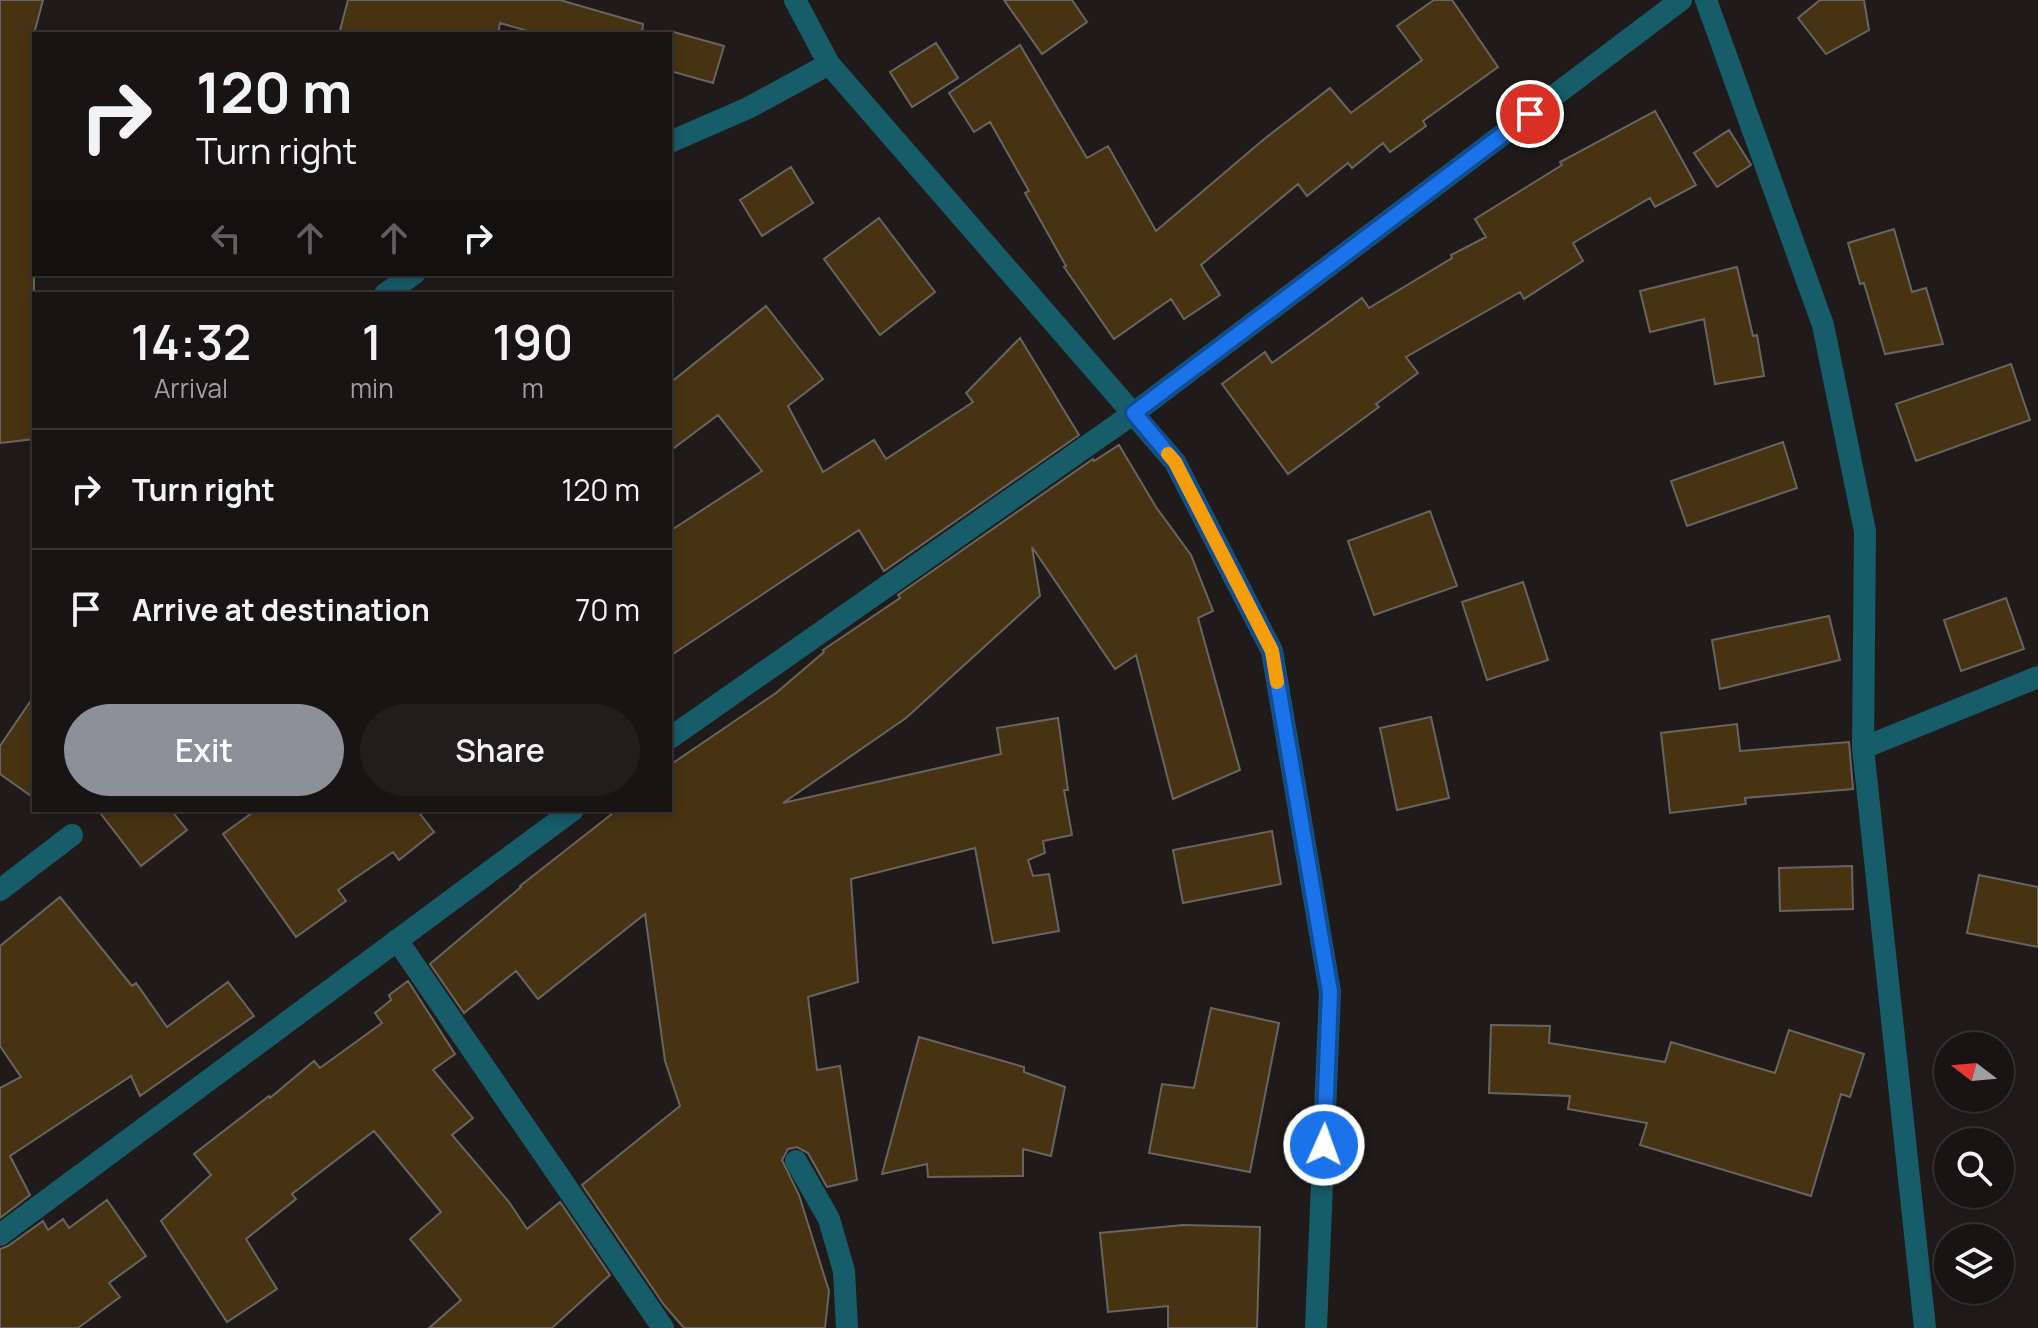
<!DOCTYPE html>
<style>
:root{--surface:#181414;--page:#211d1d;--text:#f1f3f6;--muted:#9f9ea0;--line:#363334;--accent:#8c9099}
body{margin:0;font-family:Manrope,sans-serif;background:var(--page);color:var(--text);height:100vh;display:flex;flex-direction:column;font-size:30px;white-space:nowrap}
*{box-sizing:border-box;margin:0}
p{font-size:26px;color:var(--muted)}
.icon{flex:none;width:44px;height:44px;fill:none;stroke:currentColor;stroke-width:2;stroke-linecap:round;stroke-linejoin:round}
.map{position:relative;flex:1;overflow:hidden}
.side{position:absolute;left:32px;top:292px;width:640px;height:520px;display:flex;flex-direction:column;background:var(--surface);border-radius:0px;box-shadow:0 4px 12px #0003,0 0 0 2px var(--line)}
.side>*{flex:none}
.banner{position:absolute;left:32px;top:32px;width:640px;height:244px;border-radius:0px;box-shadow:0 4px 12px #0003,0 0 0 2px var(--line);background:#181414;color:var(--text);overflow:hidden}
.needle{width:52px;rotate:286deg}
.buttons{position:absolute;left:1934px;top:1032px;display:grid;gap:16px}
.buttons a{display:grid;place-items:center;width:80px;height:80px;border-radius:50%;background:var(--surface);box-shadow:0 4px 12px #0003,0 0 0 2px var(--line);font-size:40px}
.pin{position:absolute;display:grid;place-items:center;width:68px;height:68px;color:#fff;margin:-34px;border:4px solid #fff;border-radius:50%;box-shadow:0 2px 8px #0007}
.me{position:absolute;width:88px;margin:-44px;rotate:2deg;stroke-linejoin:round;filter:drop-shadow(0 0 6px #0008)}
.turn{display:flex;align-items:center;gap:28px;height:168px;padding:0 32px;font-size:36px}
.turn .icon{width:104px;height:104px;stroke-width:2.5}
.turn b{display:block;font-size:56px;line-height:68px}
.lanes{display:flex;align-items:center;height:76px;padding:0 32px;background:#0003;justify-content:center;gap:40px;direction:ltr}
.lanes .off{opacity:.35}
.eta{display:flex;justify-content:space-evenly;align-items:center;height:136px;text-align:center}
.eta b{font-size:48px;font-weight:600;line-height:56px}
.primary-button{display:flex;gap:16px;margin-top:auto;padding:16px 32px}
.primary-button a{flex:1;height:92px;border-radius:48px;background:var(--accent);color:#fff;font-size:32px;font-weight:600;line-height:92px;text-align:center}
.primary-button a+a{background:var(--page);color:var(--text)}
ul{padding:0;list-style:none}
li{display:flex;align-items:center;gap:24px;height:120px;padding:0 32px;border-top:2px solid var(--line)}
li div{flex:1}
li b{display:block;font-size:30px}
li em{font-style:normal}
.map>svg:first-child{display:block}
</style>
<div class="map">
<svg width="2038" height="1328" viewBox="0 0 2038 1328">
<rect width="100%" height="100%" fill="#201b1a"/>
<path fill="#473212" stroke="#686561" stroke-width="2" d="M0,0H43L34,34V439L0,443Z
M348,0H560L643,24L642,34H538L500,23L498,34H339Z
M1004,0H1072L1087,22L1042,54Z
M1434,0H1452L1498,67L1423,121L1426,126L1390,152L1383,143L1352,168L1348,163L1307,196L1298,184L1201,265L1220,295L1184,319L1171,299L1114,339L1064,267L1066,266L1025,193L1029,191L990,122L974,132L949,93L1020,45L1087,158L1108,146L1156,231L1263,140L1330,88L1351,113L1422,60L1397,26Z
M1820,0H1864L1869,30L1826,54L1798,18Z
M670,31L724,46L713,83L670,71Z
M936,43L958,78L912,107L890,72Z
M1655,111L1696,185L1655,207L1650,198L1573,243L1583,261L1524,299L1520,292L1406,357L1418,373L1376,404L1379,407L1288,474L1222,384L1265,352L1272,363L1362,298L1369,308L1452,258L1451,255L1486,237L1475,219L1562,165L1560,162Z
M1729,130L1751,165L1717,187L1694,153Z
M791,167L813,203L762,236L740,200Z
M879,218L935,292L880,335L824,259Z
M1894,229L1912,292L1926,288L1943,344L1885,354L1864,283L1860,284L1848,243Z
M1737,267L1753,336L1757,335L1764,376L1715,384L1704,319L1650,332L1640,291Z
M766,306L823,379L788,406L823,472L874,440L886,459L973,402L966,393L1020,338L1079,435L884,571L859,530L670,656V531L762,471L718,415L670,451V383Z
M2011,364L2030,420L1916,461L1896,404Z
M1783,442L1797,488L1687,526L1671,481Z
M1119,445L1156,507L1191,555L1213,611L1198,618L1240,770L1173,799L1136,655L1115,669L1032,547L1040,596L906,718L783,803L1001,754L997,728L1058,718L1068,790H1064L1072,835L1043,841L1045,853L1028,860L1033,876L1049,874L1059,931L993,943L975,848L851,879L858,982L808,997L817,1070L840,1066L857,1180L827,1187L808,1153L797,1147L788,1149L782,1160L799,1195L829,1291L825,1328H684L664,1305L582,1185L680,1106L665,1061L645,914L538,999L516,971L464,1013L430,964L521,887L520,886L617,810H670V765L776,693L824,652L823,650L900,598L898,595L1093,459L1094,461Z
M1430,511L1457,586L1374,615L1348,541Z
M1523,582L1548,660L1487,680L1462,602Z
M2006,598L2024,649L1961,671L1944,620Z
M1829,616L1840,660L1720,689L1712,640Z
M34,696V798L0,774V746Z
M1431,717L1449,798L1397,810L1380,728Z
M1737,724L1740,751L1849,742L1853,789L1745,798L1746,804L1670,813L1661,733Z
M98,810H171L187,830L141,866Z
M256,810H417L434,832L399,860L393,852L338,890L346,901L296,937L223,834Z
M1272,831L1281,884L1183,903L1173,850Z
M1852,866L1853,909L1780,911L1779,868Z
M1979,875L2038,887V947L1967,933Z
M60,897L132,986L136,983L167,1027L228,982L254,1016L140,1096L131,1076L10,1156L30,1195L0,1218V1088L21,1077L0,1046V946Z
M408,981L455,1054L433,1070L473,1118L452,1135L509,1202L527,1229L560,1202L610,1275L552,1328H429L461,1300L410,1239L441,1212L374,1131L292,1194L296,1199L246,1239L277,1289L227,1322L161,1221L211,1175L194,1154L269,1096L270,1098L314,1061L320,1068L382,1023L375,1013L391,1000L389,995Z
M1211,1008L1279,1023L1250,1172L1149,1153L1162,1084L1194,1088Z
M1491,1025L1550,1026L1549,1043L1665,1062L1671,1042L1775,1073L1789,1030L1864,1054L1850,1097L1841,1094L1811,1196L1640,1145L1647,1123L1568,1109L1570,1096L1489,1093Z
M919,1037L1024,1067V1072L1065,1087L1051,1156L1023,1149V1176L928,1177L927,1164L882,1174Z
M107,1200L146,1256L109,1283L120,1297L78,1328H0V1249L8,1246L43,1221L48,1230L63,1219L69,1228Z
M1183,1225L1260,1227L1257,1328H1168V1306L1108,1312L1100,1233Z"/>
<g fill="none" stroke-linecap="round" stroke-linejoin="round">
<path stroke="#175c69" stroke-width="22" d="M670,142L748,108L829,64
M385,294L414,274
M0,890L72,835"/>
<path stroke="#175c69" stroke-width="22" d="M795,0L829,64L1175,462L1272,651L1330,992L1316,1328
M1706,0L1823,325L1865,531L1863,748L1925,1328
M1863,748L2038,677
M397,940L663,1328
M796,1161L829,1219L844,1271L847,1328"/>
<path stroke="#175c69" stroke-width="22" d="M670,738L1134,413L1681,0
M0,1235L573,810"/>
</g>
<g fill="none" stroke-linecap="round" stroke-linejoin="round">
<g stroke="#114b97" stroke-width="20">
<path id="route" d="M1324,1145L1330,992L1272,651L1175,462L1134,413L1530,114"/>
</g>
<use href="#route" stroke="#1a73e8" stroke-width="14"/>
<path stroke="#f59e0b" stroke-width="14" d="M1168,454L1175,462L1272,651L1277,682"/>
</g>
</svg>
<div class="buttons">
<a><svg class="needle" viewBox="-14 -14 28 28"><path d="M0-13l5 13h-10z" fill="#e53935"/><path d="M0 13l5-13h-10z" fill="#9f9ea0"/></svg></a>
<a><svg class="icon" aria-label="search" viewBox="0 0 24 24"><circle cx="10" cy="10" r="6"/><path d="M15 15l6 6"/></svg></a>
<a><svg class="icon" aria-label="layers" viewBox="0 0 24 24"><path d="M12 4l9 5-9 5-9-5zM3 14l9 5 9-5"/></svg></a>
</div>
<div class="pin" style="left:1530px;top:114px;background:#d93025"><svg class="icon" aria-label="arrive" viewBox="0 0 24 24"><path d="M6 21V4h12l-3 4 3 4H6"/></svg></div>
<svg class="me" style="left:1324px;top:1145px" viewBox="-20 -20 40 40"><circle r="17" fill="#1a73e8" stroke="#fff" stroke-width="3"/><path d="M0-11L8 9 0 5-8 9z" fill="#fff"/></svg>
<div class="banner">
<div class="turn"><svg class="icon" aria-label="right" viewBox="0 0 24 24"><path d="M7 20v-9h11M14 6l5 5-5 5"/></svg><div><b>120 m</b>Turn right</div></div>
<div class="lanes"><svg class="icon off" aria-label="left" viewBox="0 0 24 24"><path d="M17 20v-9H6M10 6l-5 5 5 5"/></svg><svg class="icon off" aria-label="ahead" viewBox="0 0 24 24"><path d="M12 20V5M6 11l6-6 6 6"/></svg><svg class="icon off" aria-label="ahead" viewBox="0 0 24 24"><path d="M12 20V5M6 11l6-6 6 6"/></svg><svg class="icon" aria-label="right" viewBox="0 0 24 24"><path d="M7 20v-9h11M14 6l5 5-5 5"/></svg></div>
</div>
<section class="side">
<div class="eta">
<div><b>14:32</b><p>Arrival</p></div>
<div><b>1</b><p>min</p></div>
<div><b>190</b><p>m</p></div>
</div>
<ul>
<li><svg class="icon" aria-label="right" viewBox="0 0 24 24"><path d="M7 20v-9h11M14 6l5 5-5 5"/></svg><div><b>Turn right</b></div><em>120 m</em></li>
<li><svg class="icon" aria-label="arrive" viewBox="0 0 24 24"><path d="M6 21V4h12l-3 4 3 4H6"/></svg><div><b>Arrive at destination</b></div><em>70 m</em></li>
</ul>
<div class="primary-button"><a>Exit</a><a>Share</a></div>
</section>
</div>
